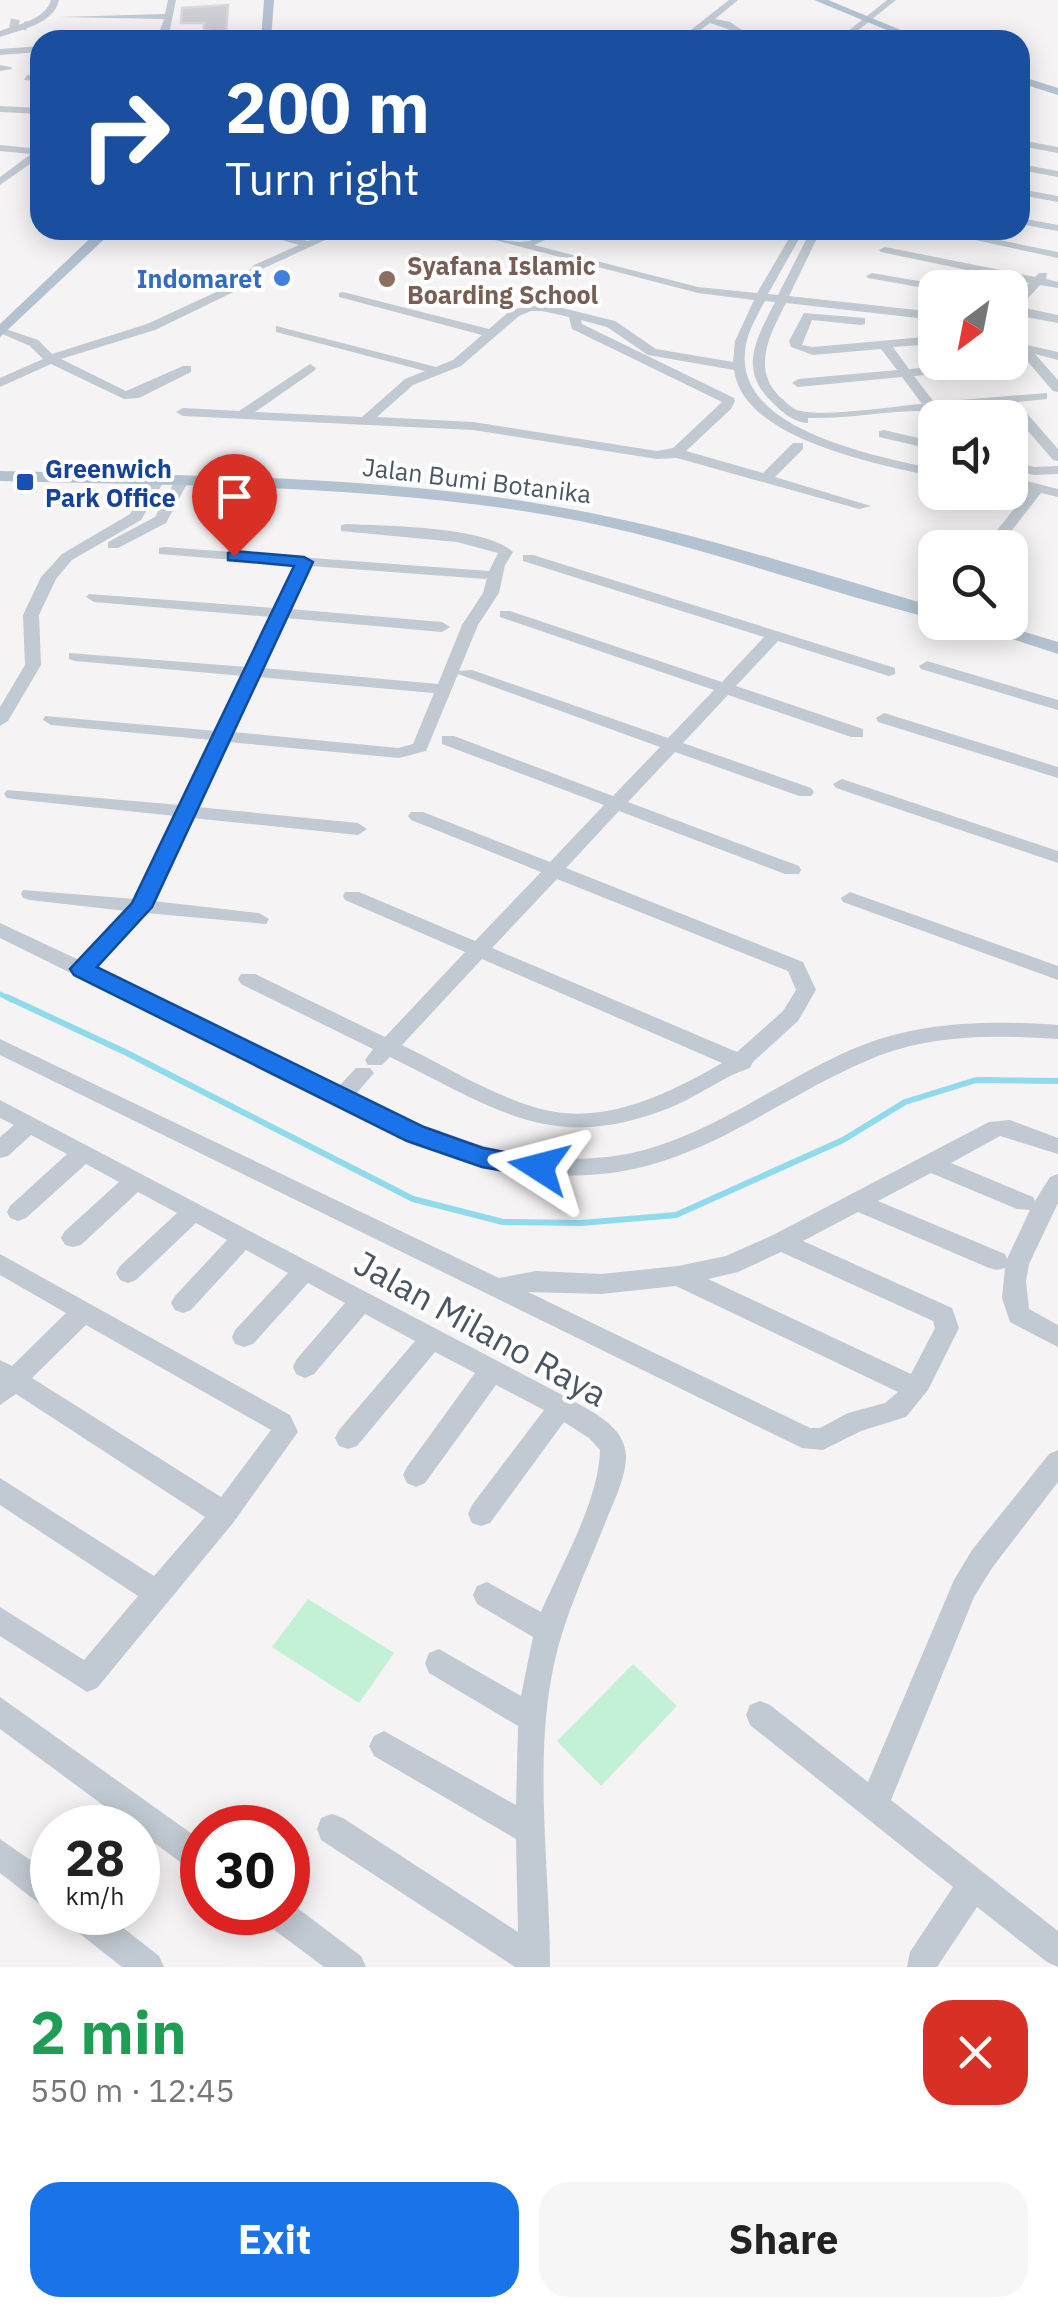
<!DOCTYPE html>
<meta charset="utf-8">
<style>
:root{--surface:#fff;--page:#f6f6f6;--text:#222;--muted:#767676;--accent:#1a73e8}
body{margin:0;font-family:"IBM Plex Sans",sans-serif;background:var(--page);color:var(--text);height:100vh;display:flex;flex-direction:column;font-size:38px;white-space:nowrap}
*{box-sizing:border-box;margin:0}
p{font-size:32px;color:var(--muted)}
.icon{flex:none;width:55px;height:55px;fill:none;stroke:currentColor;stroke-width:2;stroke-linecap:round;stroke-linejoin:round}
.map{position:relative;height:1967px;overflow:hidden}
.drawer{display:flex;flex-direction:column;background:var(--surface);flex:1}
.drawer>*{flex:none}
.top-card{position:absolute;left:30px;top:30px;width:1000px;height:210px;border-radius:30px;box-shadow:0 5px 25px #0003;background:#1a4fa0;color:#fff;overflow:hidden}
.needle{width:65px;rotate:212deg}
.controls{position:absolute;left:918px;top:270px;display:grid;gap:20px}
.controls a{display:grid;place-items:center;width:110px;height:110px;border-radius:20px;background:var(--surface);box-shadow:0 5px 25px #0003;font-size:50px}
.speed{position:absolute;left:30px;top:1805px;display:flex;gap:20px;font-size:50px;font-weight:700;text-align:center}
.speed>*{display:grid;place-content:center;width:130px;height:130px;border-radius:50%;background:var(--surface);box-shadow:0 5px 25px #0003;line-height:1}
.speed small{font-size:25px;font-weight:400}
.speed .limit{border:15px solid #d22;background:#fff;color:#111}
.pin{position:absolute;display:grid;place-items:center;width:85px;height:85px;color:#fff;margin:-102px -42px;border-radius:50% 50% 50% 0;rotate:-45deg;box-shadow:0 0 10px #0007}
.pin .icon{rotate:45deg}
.me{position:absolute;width:110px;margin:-55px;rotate:279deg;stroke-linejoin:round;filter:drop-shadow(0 0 8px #0008)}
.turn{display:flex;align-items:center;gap:35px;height:210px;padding:0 30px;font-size:45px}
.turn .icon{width:130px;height:130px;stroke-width:2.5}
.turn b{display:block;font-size:70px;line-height:85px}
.round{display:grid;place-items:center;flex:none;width:105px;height:105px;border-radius:30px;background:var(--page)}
.head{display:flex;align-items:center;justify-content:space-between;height:170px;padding:0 30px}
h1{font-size:60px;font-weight:700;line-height:75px;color:#1e9e55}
.button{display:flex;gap:20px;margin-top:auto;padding:20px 30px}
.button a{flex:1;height:115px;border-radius:30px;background:var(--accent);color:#fff;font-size:40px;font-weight:700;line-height:115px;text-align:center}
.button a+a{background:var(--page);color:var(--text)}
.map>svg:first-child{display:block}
</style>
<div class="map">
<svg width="1058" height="1967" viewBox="0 0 1058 1967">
<rect width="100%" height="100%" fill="#f5f3f3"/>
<path fill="#c3f1d5" d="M308,1599L394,1653L359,1703L272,1647Z
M633,1664L677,1706L601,1786L557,1741Z"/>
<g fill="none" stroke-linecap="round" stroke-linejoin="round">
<path stroke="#90daee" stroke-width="5" d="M0,994L12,1000"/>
<path stroke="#90daee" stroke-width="6" d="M7,997L125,1052L413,1199L503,1222L581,1223L676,1215L843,1140L905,1102L976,1080L1058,1081"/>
</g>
<path fill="#cdcfd5" stroke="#d7d9de" stroke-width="2.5" d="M228,5L226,36L204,29V23H181L182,8Z"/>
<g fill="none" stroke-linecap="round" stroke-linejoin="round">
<path stroke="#caccce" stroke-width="9" stroke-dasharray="9 5" stroke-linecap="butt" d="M10,23L27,26"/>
<path fill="#c1cad2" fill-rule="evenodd" d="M51,0H59C54,24 20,30 0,37V31C18,24 45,20 51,0Z
M168,0H176L169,34L160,39L69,38L159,33L164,19L60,17L165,14Z
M729,0H738L715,19L730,22L742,30V34L710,23L687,40H678Z
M887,0H896L846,40H837Z
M40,46V52L0,55V49Z
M0,65L11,67L12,69L0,71Z
M27,75H40V81L24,80Z
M0,106L40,108V114L0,112Z
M1020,140L1058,147V153L1020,146Z
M0,145L40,149V157L0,185V177L31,154L0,151Z
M1020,164L1058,171V177L1020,170Z
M1020,189L1058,196V202L1020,195Z
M1020,218L1058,225V231L1020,224Z
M264,230L308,241L333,230H347L262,269L246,286L155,330L61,359L126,391L183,366H191V372L139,398L124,399L51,364L0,387V378L43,359L30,346L0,333V327L38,340L52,354L147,324L238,282L254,265L299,245L269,236L255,240L250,237Z
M456,230C478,230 499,242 520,242C536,242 550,230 567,230L534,245L698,287L757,293L794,230H804L768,294L778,295L811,230H821L789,296L935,312V320L786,303C771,332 751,368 779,396C784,400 791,408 797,410C820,418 895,406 922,404L902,377L798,387L792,383L798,379L897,370L881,349L813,355L791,347L789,341L804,313L865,318V324L861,325L812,320L802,345L813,347L935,336V344L893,347L909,369L1025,360L1027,363L1021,367L914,376L934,402L1047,393V399L1017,402L1058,449V461L1053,460L1004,403L954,408L984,418C964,418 947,411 929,411C889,410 849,419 808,418V423C795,423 783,413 774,404C737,370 756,340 775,302L765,301C757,316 746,334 745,352C737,431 878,456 935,469V477C879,464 743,440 734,370L648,355L607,327L581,320L582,324L734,398L735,401L731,409L686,451L763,473L793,443H803V449L775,477L871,506L859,509L677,458L657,459L473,430L183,416L176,412L183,408L239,411L310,364L316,368L314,371L255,412L362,417L405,379L425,371L276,332V326L436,367L453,360L482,335L339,297V293L343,292L489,329L511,310L542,303L615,321L656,349L733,362L735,341L754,300L698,293ZM531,311H542L569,317L572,329L722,402L673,448L657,451L473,422L377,417L413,385L461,366L519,316Z
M929,230H950L1058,252V258Z
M885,247L1035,277L1039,273H1047L1046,279L1058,282V288L1040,285L1020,307L1058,315V323L1010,314V303L1029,283L881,252L879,250Z
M872,273L942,285L947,288H935V290L868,278L866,276Z
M1010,329L1027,345L1058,352V360L1035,354L1058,380V392L1053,391L1010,341Z
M884,430L935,442V450L879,437V431Z
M1010,461L1034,467L1058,466V474L1034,475L1010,469Z
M1010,477L1058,489V497L1041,493L998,548H983L1029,490L1010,485Z
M152,478L164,481L141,520L72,560L56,579L39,615L41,665L8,721L0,726V707L25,665L23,615L41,577L62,554L130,514Z
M176,479L188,482L166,523L118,548H108V542L155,517Z
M346,524C386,526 485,526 513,552L505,565L499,593L478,625L459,671L472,670L668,738L714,690L500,617V611H510L722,682L764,637L523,561V555H533L895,668V674L889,676L778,641L736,686L863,729V737H851L728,695L683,743L811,788L814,792L811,796H799L675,752L628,802L799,866L801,870L799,874H785L619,811L566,868L803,962L816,990L798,1021L753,1062L750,1068C724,1076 700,1095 674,1106C553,1156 497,1109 390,1057L382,1065H368L365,1060L373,1049L241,984L238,979L241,974H255L385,1037L465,952L345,900L343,896L345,892H359L475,941L541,872L411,820L408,816L411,812H423L550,862L604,805L442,744V736H454L613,796L660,747L458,674L426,751L399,758L228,742L197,807L358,823L367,829L358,835L192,818L153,901L259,913L269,919L266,924L146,913L94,968L338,1087L356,1068H370L374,1073L355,1095C439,1136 532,1172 627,1154C710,1137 778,1081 855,1048C919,1021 989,1020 1058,1025V1039C996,1035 930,1034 871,1059C798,1089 736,1138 660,1162C514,1209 371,1122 245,1059C163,1019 82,978 0,938V923L79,960L126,911L30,900L23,898L21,894L23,890L135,899L175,816L13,799L7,798L4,794L7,790L180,805L212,740L51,725L43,720L45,716L216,731L243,676L75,661L69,659V653L247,667L271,617L94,602L86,597L89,594L275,608L296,565L159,554V548L164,547L489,571L498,553L457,542L341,531V525ZM311,566L485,579L487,578L483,593L462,625L438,684L263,668L286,618L442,632L450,627L442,622L290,609ZM258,677L433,693H434L413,744L398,748L233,732ZM557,879L788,971L796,990L783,1011L737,1052L492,948ZM482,959L722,1063C674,1091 614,1121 556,1112C505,1104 448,1067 402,1045Z
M927,661L1058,700V710L921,669L919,666Z
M884,713L1058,767V778L878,722L876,718Z
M842,779L1058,851V863L836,788L833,784Z
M850,892L1058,966V980L843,902L841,898Z
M0,1039L499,1278L536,1271L601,1274L678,1266L726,1256L773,1235L989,1122L1010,1120L1058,1138V1154L1000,1136L951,1163L1033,1197L1035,1201L1050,1177L1058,1174V1203L1029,1264L1026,1281L1029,1309L1058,1325V1347L1010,1322L1002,1298L1005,1268L997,1270L989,1268L858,1212L803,1241L952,1308L959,1328L928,1390L906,1417L861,1431L823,1450L802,1448L0,1055ZM931,1173L1017,1209L1030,1210L1007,1259L1005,1254L878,1201ZM781,1252L933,1321L935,1328L911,1374L708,1279L738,1272ZM676,1286L898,1392L885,1403L848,1413L820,1428H810L528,1292L601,1294Z
M0,1100L570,1399C592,1412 625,1426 626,1456C626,1477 614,1501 606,1521C587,1569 565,1614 554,1664C533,1762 550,1867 550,1967H515L321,1840L317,1829L321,1818L332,1814L343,1818L518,1932L516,1839L374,1756L369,1746L374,1736L384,1731L516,1805L518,1726L429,1673L425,1663L429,1653L439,1649L521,1696L533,1637L477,1604L473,1595L477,1586L487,1582L541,1612C561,1565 599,1501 600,1450L589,1438L564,1422L490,1523L481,1526L472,1523L468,1514L472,1505L544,1410L496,1385L425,1483L416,1487L407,1483L403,1475L407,1467L475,1373L435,1352L357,1446L348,1449L339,1446L335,1438L339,1430L415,1341L365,1314L314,1374L305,1378L296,1374L293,1367L296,1360L345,1303L308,1283L253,1344L244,1347L235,1344L232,1337L235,1330L288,1273L246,1250L191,1310L183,1313L175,1310L171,1303L175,1296L227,1240L196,1223L136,1280L128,1283L120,1280L116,1273L120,1266L177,1213L138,1192L81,1245L73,1247L65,1245L61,1238L65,1231L119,1182L86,1164L26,1218L18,1221L10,1218L7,1212L10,1206L67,1154L31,1135L8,1156L0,1158V1137L14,1125L0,1118Z
M0,1254L290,1415L298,1432L233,1523L97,1688L87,1692L0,1636V1607L84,1660L138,1596L0,1505V1478L154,1576L205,1517L16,1394L0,1405V1360L12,1366L66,1313L0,1275ZM86,1325L271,1430L221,1497L32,1378Z
M1058,1450V1482L992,1568L974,1597L891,1800L1058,1931V1967L1047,1962L977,1907L937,1967H907L910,1952L953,1887L750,1725L746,1715L750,1705L760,1701L770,1705L868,1782L954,1580L972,1550L1049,1454Z
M0,1697L202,1841V1874L191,1870L0,1729Z
M0,1839L52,1875V1909L41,1905L0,1873Z
M288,1901L361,1956L366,1967H324L265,1923L261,1912H288Z
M62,1912H103L159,1956L164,1967H122L66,1923Z"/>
<path fill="#b3c2d1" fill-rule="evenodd" d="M264,0H274L271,40H261Z
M814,0H828L925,40H911Z
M1020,76L1058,88V95L1020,83Z
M99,230H114L0,337V324Z
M0,471C184,476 371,474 553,506C683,528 809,570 935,607V619C807,587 684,539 553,516C371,484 184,486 0,481Z
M960,622H992L1058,642V654Z"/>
</g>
<path fill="#1a73e8" stroke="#114b97" stroke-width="2.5" d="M234,551L304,557L313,562L152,907L97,967L424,1127L483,1148L548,1160L552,1167L548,1174L539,1177L482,1167L407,1141L74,975L70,969L132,903L294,566L228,560V553Z"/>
<circle fill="#3f7fe0" stroke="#fff" stroke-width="4" cx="282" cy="278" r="10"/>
<circle fill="#8d6e63" stroke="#fff" stroke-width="4" cx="387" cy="279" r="10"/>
<rect fill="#1a4fb4" stroke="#fff" stroke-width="4" x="15" y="472" width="20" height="20" rx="5"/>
<g text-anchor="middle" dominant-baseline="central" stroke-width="8" stroke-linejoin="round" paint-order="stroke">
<g font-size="25" font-weight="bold" fill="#785e54" stroke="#fff" text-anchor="start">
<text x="407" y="265">Syafana Islamic<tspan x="407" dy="29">Boarding School</tspan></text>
</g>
<g font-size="25" font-weight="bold" fill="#366cbe" stroke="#fff" text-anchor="end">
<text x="262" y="278">Indomaret</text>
</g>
<g font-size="25" font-weight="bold" fill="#164399" stroke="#fff" text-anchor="start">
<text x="45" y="468">Greenwich<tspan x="45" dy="29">Park Office</tspan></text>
</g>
<g font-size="25" fill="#4a5661" stroke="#fff">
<text transform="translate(477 480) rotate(7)">Jalan Bumi Botanika</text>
</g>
<g font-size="35" fill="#4a5661" stroke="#fff">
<text transform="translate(481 1328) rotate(29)">Jalan Milano Raya</text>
</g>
</g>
</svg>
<div class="controls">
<a><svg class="needle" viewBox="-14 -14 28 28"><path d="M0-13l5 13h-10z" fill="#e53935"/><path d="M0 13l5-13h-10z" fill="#767676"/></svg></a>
<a><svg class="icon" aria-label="sound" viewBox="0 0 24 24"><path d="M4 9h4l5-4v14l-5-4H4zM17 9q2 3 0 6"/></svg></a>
<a><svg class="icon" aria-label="search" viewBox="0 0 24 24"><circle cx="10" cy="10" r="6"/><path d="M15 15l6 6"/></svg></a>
</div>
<div class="speed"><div>28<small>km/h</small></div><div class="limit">30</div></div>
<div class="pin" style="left:234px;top:556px;background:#d93025"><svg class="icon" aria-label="arrive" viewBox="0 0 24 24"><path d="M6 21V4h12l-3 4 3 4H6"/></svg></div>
<svg class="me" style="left:539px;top:1167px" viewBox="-20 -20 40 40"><path d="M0-17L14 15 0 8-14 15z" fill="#1a73e8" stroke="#fff" stroke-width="4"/></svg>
<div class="top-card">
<div class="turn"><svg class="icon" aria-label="right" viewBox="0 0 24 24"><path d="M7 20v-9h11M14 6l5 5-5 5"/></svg><div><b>200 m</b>Turn right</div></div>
</div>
</div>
<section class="drawer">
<div class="head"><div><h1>2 min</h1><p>550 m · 12:45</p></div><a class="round" style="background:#d93025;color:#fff"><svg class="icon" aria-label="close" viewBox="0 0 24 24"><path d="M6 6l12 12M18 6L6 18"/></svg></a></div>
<div class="button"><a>Exit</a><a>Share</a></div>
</section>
